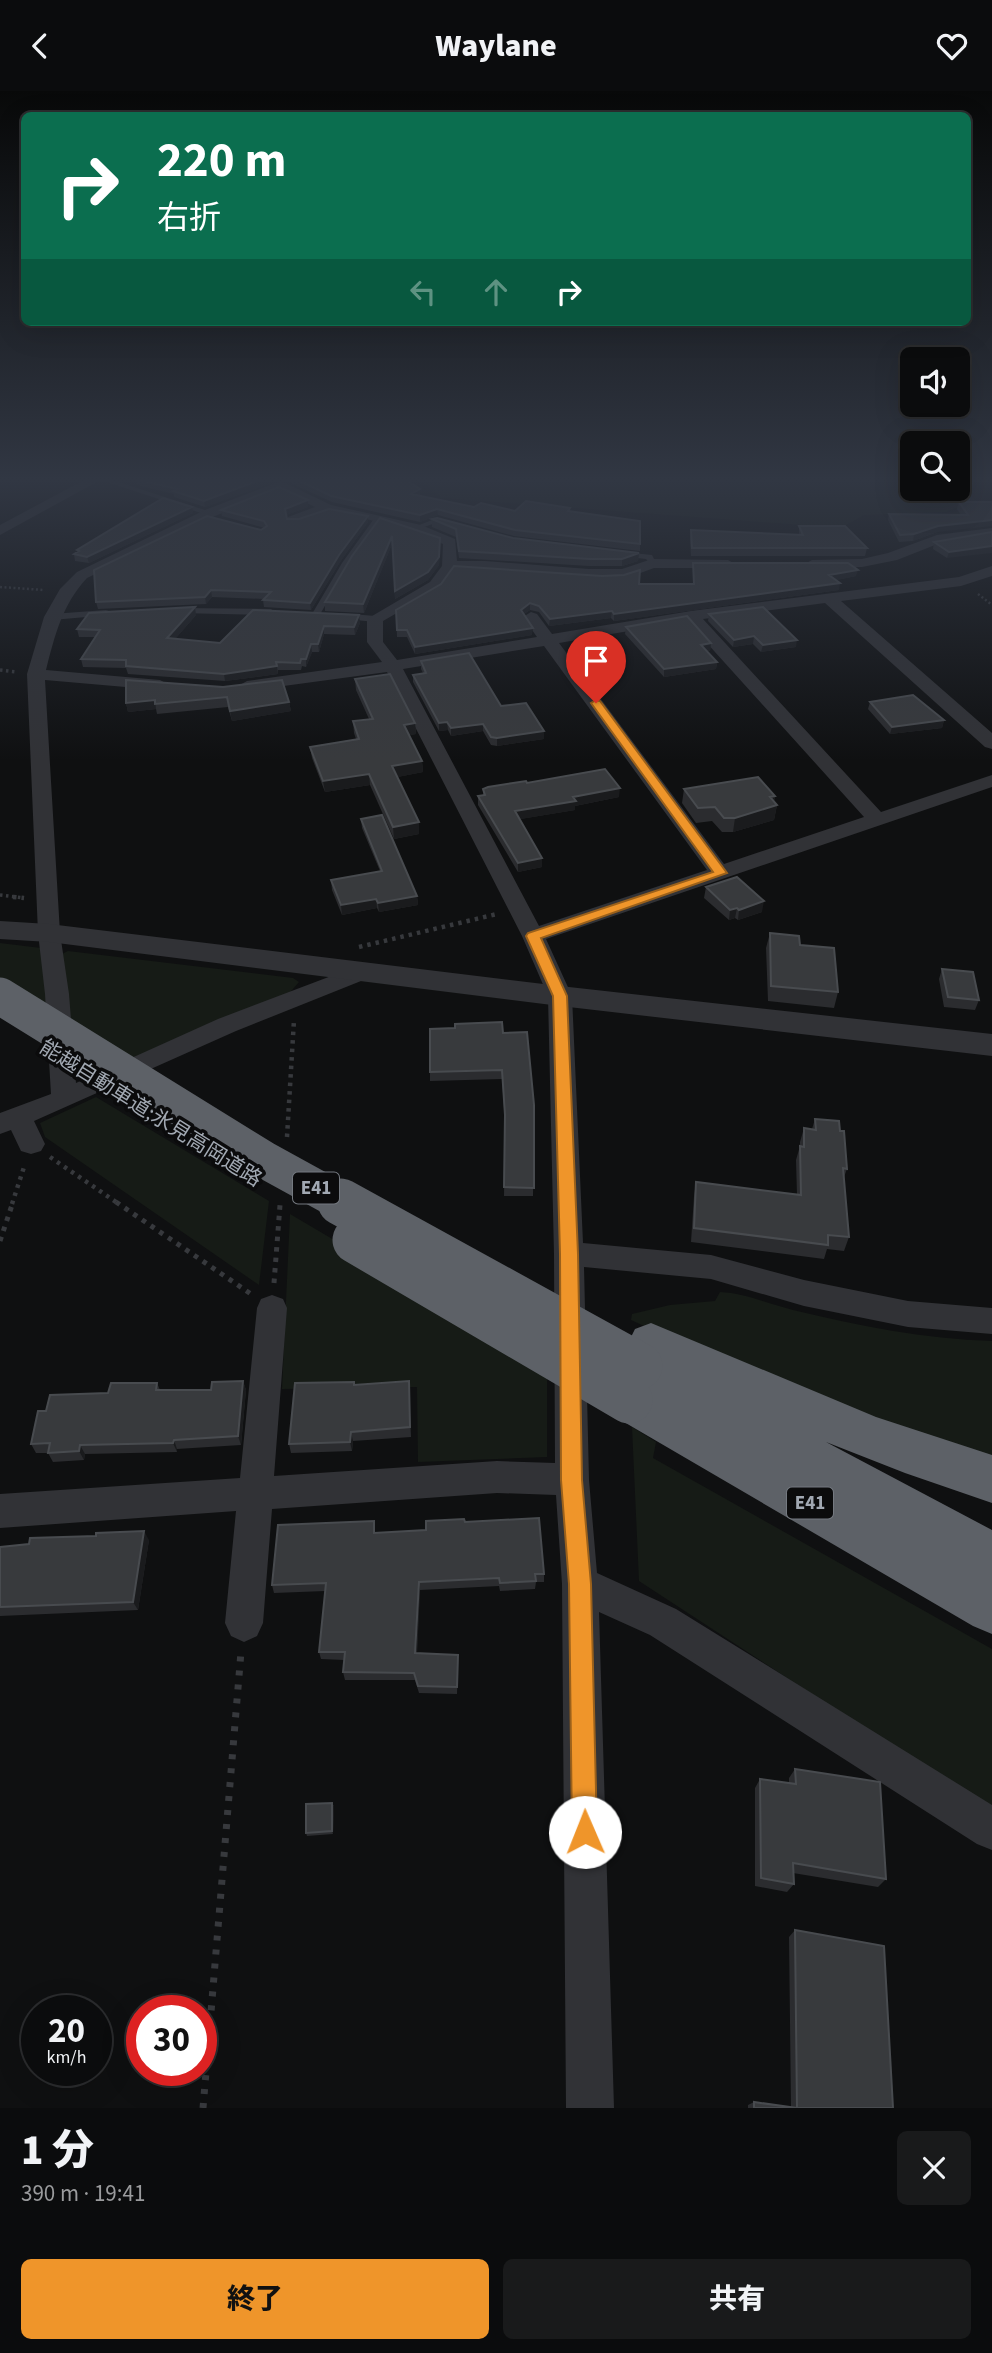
<!DOCTYPE html>
<html lang="ja">
<meta charset="utf-8">
<style>
:root{--surface:#0b0c0d;--page:#191a1b;--text:#f1f3f6;--muted:#9a9b9d;--line:#2b2c2e;--accent:#ef952a}
body{margin:0;font-family:"Source Sans 3","Noto Sans JP",sans-serif;background:var(--page);color:var(--text);height:100vh;display:flex;flex-direction:column;font-size:26px;white-space:nowrap}
*{box-sizing:border-box;margin:0}
p{font-size:23px;color:var(--muted)}
.icon{flex:none;width:38px;height:38px;fill:none;stroke:currentColor;stroke-width:2;stroke-linecap:round;stroke-linejoin:round}
.map{position:relative;height:2017px;overflow:hidden}
.side{display:flex;flex-direction:column;background:var(--surface);flex:1}
.side>*{flex:none}
.guide{position:absolute;left:21px;top:21px;width:950px;height:214px;border-radius:10px;box-shadow:0 7px 28px #0002,0 0 0 2px var(--line);background:#0b6e4f;color:#fff;overflow:hidden}
.buttons{position:absolute;left:900px;top:256px;display:grid;gap:14px}
.buttons a{display:grid;place-items:center;width:70px;height:70px;border-radius:10px;background:var(--surface);box-shadow:0 7px 28px #0002,0 0 0 2px var(--line);font-size:35px}
.speed{position:absolute;left:21px;top:1904px;display:flex;gap:14px;font-size:35px;font-weight:700;text-align:center}
.speed>*{display:grid;place-content:center;width:91px;height:91px;border-radius:50%;background:var(--surface);box-shadow:0 7px 28px #0002,0 0 0 2px var(--line);line-height:1}
.speed small{font-size:18px;font-weight:400}
.speed .limit{border:10px solid #d22;background:#fff;color:#111}
.pin{position:absolute;display:grid;place-items:center;width:60px;height:60px;color:#fff;margin:-72px -30px;border-radius:50% 50% 50% 0;rotate:-45deg;box-shadow:0 0 7px #0007}
.pin .icon{rotate:45deg}
.me{position:absolute;width:77px;margin:-38px;rotate:359deg;stroke-linejoin:round;filter:drop-shadow(0 0 5px #0008)}
.turn{display:flex;align-items:center;gap:24px;height:147px;padding:0 21px;font-size:32px}
.turn .icon{width:91px;height:91px;stroke-width:2.5}
.turn b{display:block;font-size:49px;line-height:60px}
.lanes{display:flex;align-items:center;height:66px;padding:0 21px;background:#0003;justify-content:center;gap:35px;direction:ltr}
.lanes .off{opacity:.35}
.round{display:grid;place-items:center;flex:none;width:74px;height:74px;border-radius:10px;background:var(--page)}
.headline{display:flex;align-items:center;justify-content:space-between;height:119px;padding:0 21px}
h1{font-size:42px;font-weight:800;line-height:52px}
.button{display:flex;gap:14px;margin-top:auto;padding:14px 21px}
.button a{flex:1;height:80px;border-radius:10px;background:var(--accent);color:#111;font-size:28px;font-weight:800;line-height:80px;text-align:center}
.button a+a{background:var(--page);color:var(--text)}
header{display:flex;justify-content:space-between;align-items:center;height:91px;padding:0 21px;background:var(--surface);font-size:32px;font-weight:800}
.map>svg:first-child{display:block}
</style>
<header><svg class="icon" aria-label="back" viewBox="0 0 24 24"><path d="M15 5l-7 7 7 7"/></svg>Waylane<svg class="icon" aria-label="heart" viewBox="0 0 24 24"><path d="M12 20l-8-8c-3-5 5-10 8-4 3-6 11-1 8 4z"/></svg></header>
<div class="map">
<svg width="992" height="2017" viewBox="0 0 992 2017">
<rect width="100%" height="100%" fill="#0f1011"/>
<path fill="#161b16" d="M418,387H912V397H952L975,408L946,421L864,424L841,437L442,407Z
M0,852L41,857L49,922L0,892Z
M68,860L293,887L299,891L286,906L129,971L66,933L60,864Z
M96,1006L269,1110L259,1194L45,1046L40,1032Z
M290,1123L451,1218L547,1281V1366L418,1371L417,1296L282,1298Z
M720,1201C745,1202 768,1213 793,1219C859,1235 924,1248 992,1250V1377L739,1279L631,1229L632,1223L670,1214L715,1210Z
M632,1336L656,1351L653,1367L992,1558V1721L639,1490Z"/>
<g fill="none" stroke-linecap="round" stroke-linejoin="round">
<path stroke="#37393d" stroke-width="2.5" stroke-dasharray="2 2.5" stroke-linecap="butt" d="M0,496L44,499
M978,503L992,514"/>
<path stroke="#37393d" stroke-width="3.5" stroke-dasharray="2.5 3.5" stroke-linecap="butt" d="M0,579L17,581
M0,804L24,807"/>
<path stroke="#37393d" stroke-width="4.5" stroke-dasharray="3.5 5" stroke-linecap="butt" d="M13,806L24,807
M359,856L497,823
M287,1046L294,929
M50,1066L119,1113
M12,1113L25,1073"/>
<path stroke="#37393d" stroke-width="5" stroke-dasharray="4.5 6" stroke-linecap="butt" d="M116,1111L251,1203
M0,1150L13,1111
M274,1192L280,1114"/>
<path stroke="#37393d" stroke-width="7" stroke-dasharray="5 9" stroke-linecap="butt" d="M203,2017L241,1561"/>
<path fill="#313236" fill-rule="evenodd" d="M95,387H106L214,422L207,424Z
M376,425L383,427L350,472L319,525H313L312,523L342,472Z
M437,427L452,431L448,433L438,431L416,439L412,437Z
M623,461L652,464L656,472L652,474L646,468L620,465V461Z
M176,517L271,518L275,521L271,524L179,522L176,521Z
M106,519L109,520V524L52,529L48,526L52,523Z
M340,522L375,525L379,528L375,531L337,527L336,525Z"/>
<path fill="#313236" fill-rule="evenodd" d="M88,387H104L0,444V434Z
M281,390L331,414L421,434L455,448L457,470H485L589,478H622L652,468L728,469L735,473L728,477H654L624,488H589L485,478L453,479L440,497L383,530V551L397,569L537,546L523,526L531,521L537,523L552,543L691,520L959,486L992,475V485L961,495L841,510L992,642V658L985,656L825,512L703,528L881,721L992,684V696L546,848L572,905L583,1152L711,1164L804,1189L908,1210L992,1217V1243L908,1236L804,1215L711,1188L584,1176L589,1389L597,1482L676,1518L992,1714V1759L977,1753L650,1544L599,1521L614,2017H566L562,1493L556,1404L497,1402L272,1418L263,1532L257,1545L244,1551L231,1545L225,1532L236,1420L0,1437V1403L240,1387L257,1217L261,1208L272,1204L283,1208L287,1217L274,1385L497,1370L555,1372L554,1163L548,905L522,845L387,581L247,600L238,595L247,590L382,571L367,551V528L430,491L442,475L443,453C413,441 363,424 330,422C316,421 303,435 288,432V426L315,416L280,399L215,425L87,487C62,514 55,544 46,579L160,589L169,594L160,599L45,589L60,842L69,903L76,992L218,928L355,876L363,873L371,876L375,881L371,886L236,940L34,1030L45,1053L41,1060L31,1063L21,1060L11,1039L0,1043V1022L51,1003L45,903L38,842L27,583L44,526L60,498L77,481L205,419ZM687,530L864,726L724,773L559,552ZM544,555L707,779L539,835L403,578Z
M992,437V445L940,452L897,469L862,476L812,477L805,473L812,469L862,468L888,462L937,444Z"/>
<path fill="#313236" fill-rule="evenodd" d="M0,830L49,833L560,895L992,943V965L560,915L49,851L0,848Z"/>
<path fill="#5d6167" fill-rule="evenodd" d="M651,1232L876,1326L992,1364V1412L905,1382L826,1351L992,1439V1543L973,1535L612,1324L605,1309L612,1294L623,1290L616,1275L622,1261L631,1258L628,1252L635,1238Z"/>
<path stroke="#5d6167" stroke-width="37" d="M0,905L265,1069L345,1113"/>
<path stroke="#5d6167" stroke-width="47" d="M341,1111L639,1275
M356,1149L629,1309"/>
</g>
<path fill="#2b2c2f" d="M136,387H403L420,404L419,405L474,416L515,420H570L640,453V460L514,445L438,424L420,431L332,411L282,388L205,416L174,406V403L137,394L135,388Z
M308,409V416L286,424L287,428L368,431L340,471L311,519L264,516L263,509L265,508L212,506L206,513L98,518L96,511L265,437L222,425L221,419Z
M959,411H992L937,441L913,450L899,451L888,429L889,423L961,424L957,418Z
M192,416L193,422L89,472L75,470L74,463L77,461V459Z
M380,427L440,455L439,474L428,489L395,508L392,453L364,522L325,520V511Z
M432,428L513,447L639,462L638,470L622,475H589L459,467L456,446L432,436Z
M799,435L867,457L865,465H691L690,447L691,439L799,444Z
M992,441L947,467L933,458L934,451Z
M693,472L856,485L836,489L839,499L614,530L611,527L549,535L539,521L530,519L524,523L532,544L415,563L407,546H397L396,519L639,493H693Z
M253,519L360,532L355,544L324,543L319,561H312L306,576L302,575L301,579H278V583L225,590L128,583L126,577L83,576L81,568L96,546H79L77,538L196,524L175,548L220,552Z
M709,523L796,556L761,561L753,553L733,556L708,530Z
M626,536L711,552L710,560H707L717,571L716,578L664,586L625,543Z
M421,570L544,640V648L497,655L491,654L483,640L451,645L448,639L439,640L413,591V584L423,582L421,578Z
M355,588L415,632L416,643L409,644L422,670L423,681L397,686L419,743L394,748L370,694L325,701L312,667L310,656L356,648L354,642L353,630L369,628L356,599Z
M126,589L289,611L291,620L232,630L228,616L157,623L156,618L128,621L126,612Z
M870,611L944,629L942,637L890,643L868,618Z
M527,692L619,706L575,715V719L520,728L542,767V776L518,781L478,714V705H483V698Z
M684,698L775,705L774,711L777,714L774,729L733,741H722L712,730L696,732L682,712Z
M361,728L417,805L418,814L379,821L377,817L342,824L332,799L331,789L380,780L362,737Z
M706,796L762,821L738,829L735,827L729,829L704,807Z
M770,842L800,854L838,901L834,917L768,910L766,857Z
M942,878L979,909L975,919L944,916L939,888Z
M503,942L534,1014L533,1105H504L505,1033L502,988L430,990V981Z
M815,1028L840,1040L847,1078L844,1086L849,1146L844,1160L827,1158L824,1168L691,1151L694,1105L696,1091L797,1104L796,1069L800,1055V1051L804,1037L812,1038Z
M243,1290L246,1299L241,1354L177,1358V1361L85,1363L84,1369L53,1371L48,1362H36L31,1353L46,1320L108,1302L157,1292L160,1299H211Z
M355,1294L409,1299L411,1346L353,1350L352,1360L291,1362L289,1353Z
M374,1430L375,1442L426,1439L465,1431L544,1483V1491H536L535,1498L500,1500L499,1495L420,1499L417,1562L458,1571L457,1603L419,1602L415,1589H345L343,1581L344,1569L321,1568L319,1561L325,1500L274,1502L272,1494Z
M149,1449L138,1519L0,1525V1456Z
M795,1678L886,1788L878,1796L793,1782L794,1793L787,1801L755,1795V1697L760,1688L789,1692V1687Z
M332,1712L334,1715L333,1743L307,1745L306,1742Z
M795,1839L893,2017H748V2014L754,2011L791,2016L789,1846Z"/>
<path fill="#1a1b1d" d="M265,387L282,388L205,416L204,410Z
M420,398V404L412,410L411,403Z
M308,409V416L286,424L285,418Z
M192,416L193,422L89,472L87,466Z
M437,418L438,424L420,431V424Z
M368,425V431L340,471L311,519L310,512L339,464Z
M992,429V435L937,441L913,450L914,443L938,435Z
M392,445V453L364,522L363,513Z
M440,447L439,474L428,489L395,508V500Z
M992,455V462L947,467L949,461Z
M639,462L638,470L622,475V468Z
M858,479L856,485L828,491L829,484Z
M840,492L839,499L614,530V523Z
M211,499L212,506L206,513L205,506Z
M530,512V519L520,525L521,519Z
M195,516L196,524L169,555L167,547Z
M612,520L611,527L549,535L550,528Z
M359,524L360,532L355,544L354,536Z
M324,535V543L319,561L318,553Z
M533,537L532,544L415,563V556Z
M754,545L753,553L733,556L734,549Z
M797,549L796,556L761,561L763,554Z
M711,552L710,560L700,561L701,554Z
M311,553L312,561L306,576V568Z
M717,571L716,578L664,586V578Z
M277,575L278,583L225,590L224,583Z
M155,609L156,618L128,621L126,612Z
M289,611L291,620L232,630L230,620Z
M944,629L942,637L890,643L892,636Z
M447,631L448,639L439,640V632Z
M415,632L416,643L405,645L404,634Z
M483,633V640L451,645V637Z
M544,640V648L497,655V647Z
M422,670L423,681L393,687L392,675Z
M369,683L370,694L325,701L323,690Z
M620,697L619,706L575,715V719L515,729V720L573,706Z
M775,705L773,716L777,714L774,729L733,741L735,727L770,706Z
M419,731V743L394,748L393,736Z
M542,767V776L518,781V772Z
M417,805L418,814L379,821L378,812Z
M376,808L377,817L342,824L341,814Z
M764,810L762,821L738,829L739,819Z
M737,817L735,827L729,829L730,819Z
M243,1290L246,1299L241,1354L238,1345Z
M351,1341L353,1350L352,1360L350,1351Z
M174,1349L177,1358V1361L173,1352Z
M80,1354L85,1363L84,1369L79,1360Z
M144,1440L149,1449L138,1519L133,1511Z
M419,1491L420,1499L416,1570L415,1562Z
M332,1712L334,1715L333,1743L332,1740Z"/>
<path fill="#383a3d" stroke="#484b4f" stroke-width="2" d="M136,387H265L204,410L173,400L177,398L135,388Z
M294,387H403L420,398L411,403L474,416L481,412L515,420L526,410L570,417L568,420L640,430V453L515,439L437,418L420,424L331,405Z
M279,396L308,409L285,418L287,428H299L329,418L368,425L339,464L310,512L263,509L271,501L211,499L205,506L96,511L94,479L207,425L261,439L267,435L264,430L221,419Z
M163,407L192,416L87,466L74,463L79,460L77,459Z
M959,411H992V429L938,435L914,443L900,444L889,423L968,424Z
M380,427L440,447L439,466L428,481L395,500L392,445L363,513L325,511L352,465Z
M437,427L513,447L639,462L622,468H590L459,460L456,438L432,428Z
M799,435H845L867,457H692L691,439L803,444Z
M992,441V455L949,461L934,451Z
M693,472H848L858,479L829,484L840,492L614,523L612,520L550,528L539,515L530,512L521,519L533,537L415,556L407,539H397L396,519L441,493L454,475L602,485L624,484L640,479L639,493H694Z
M195,516L167,547L220,552L253,519L359,524L354,536L324,535L318,553H311L306,568H301L300,572L276,571L277,575L224,583L126,575V569L81,568L100,539L77,538L89,522Z
M763,516L797,549L763,554L754,545L734,549L709,523Z
M687,525L711,552L701,554L717,571L664,578L626,536Z
M469,562L501,615L526,612L544,640L497,647L491,646L483,633L451,637L447,631L439,632L413,584L426,582L421,570Z
M390,583L415,632L404,634L422,670L392,675L419,731L393,736L369,683L323,690L310,656L359,648L353,630L373,628L355,588Z
M126,589L223,596L282,589L289,611L230,620L227,606L155,613V609L126,612Z
M913,604L944,629L892,636L870,611Z
M605,678L620,697L573,706L576,710L515,720L542,767L518,772L478,705L485,704L483,698L488,696L526,690L527,692Z
M758,686L775,705L770,706L777,714L735,727H724L715,716L698,717L684,698Z
M382,724L417,805L378,812L376,808L341,814L331,789L382,780L361,728Z
M737,786L764,810L739,819L737,817L730,819L706,796Z
M770,842L799,845L800,854L834,857L838,901L771,895Z
M942,878L973,881L979,909L948,906Z
M502,931L503,942L527,941L534,1014V1097L504,1096L505,1024L502,979L430,981V938L455,937V933Z
M815,1028L839,1030L840,1040H844L847,1078L843,1077L849,1146L828,1144V1154L694,1137L696,1091L801,1104L800,1055L804,1056V1037L816,1039Z
M243,1290L238,1345L174,1349L173,1352L80,1354L79,1360L48,1362L50,1352L31,1353L38,1320H46L50,1304L108,1302L111,1292H157L156,1299H211L212,1291Z
M409,1290L410,1336L351,1341L350,1351L289,1353L295,1292L354,1291V1294Z
M539,1427L544,1483H535L536,1490L500,1492L499,1487L419,1491L415,1562L458,1564L457,1596L418,1595L414,1582L343,1581L345,1561H319L326,1492L272,1494L278,1434L374,1430V1442L426,1439V1430L464,1428L465,1431Z
M144,1440L133,1511L0,1516V1456L29,1453L30,1447L96,1445V1442Z
M795,1678L880,1691L886,1788L793,1772L794,1793L761,1787L760,1688L796,1693Z
M332,1712V1740L306,1742V1713Z
M795,1839L884,1855L893,2017H754V2011L797,2017Z"/>
<linearGradient id="sky" x2="0" y2="1"><stop stop-color="#080909"/><stop offset="0.58" stop-color="#313743"/><stop offset="1" stop-color="#313743" stop-opacity="0"/></linearGradient>
<rect width="992" height="670" fill="url(#sky)"/>
<path fill="#ef952a" stroke="#9b611b" stroke-width="2" d="M596,609L600,610L727,782L541,847L567,905L578,1163L582,1389L591,1493L597,1741L594,1750L585,1754L576,1750L572,1741L569,1493L561,1389L560,1163L553,905L526,845L528,842L713,781L591,612Z"/>
<g text-anchor="middle" dominant-baseline="central" stroke-width="7" stroke-linejoin="round" paint-order="stroke">
<g fill="#0b0b0c" stroke="#747980" stroke-width="2">
<rect x="293" y="1081.5" width="46" height="31" rx="5"/>
<rect x="787" y="1396.5" width="46" height="31" rx="5"/>
</g>
<g font-size="19" font-weight="bold" fill="#a1a8b2">
<text x="316" y="1097">E41</text>
<text x="810" y="1412">E41</text>
</g>
<g font-size="21" fill="#a1a8b2" stroke="#0b0b0c">
<text transform="translate(151 1022) rotate(32)">能越自動車道;氷見高岡道路</text>
</g>
</g>
</svg>
<div class="buttons">
<a><svg class="icon" aria-label="sound" viewBox="0 0 24 24"><path d="M4 9h4l5-4v14l-5-4H4zM17 9q2 3 0 6"/></svg></a>
<a><svg class="icon" aria-label="search" viewBox="0 0 24 24"><circle cx="10" cy="10" r="6"/><path d="M15 15l6 6"/></svg></a>
</div>
<div class="speed"><div>20<small>km/h</small></div><div class="limit">30</div></div>
<div class="pin" style="left:596px;top:612px;background:#d93025"><svg class="icon" aria-label="arrive" viewBox="0 0 24 24"><path d="M6 21V4h12l-3 4 3 4H6"/></svg></div>
<svg class="me" style="left:585px;top:1741px" viewBox="-20 -20 40 40"><circle r="19" fill="#fff"/><path d="M0-13L10 11 0 6-10 11z" fill="#ef952a"/></svg>
<div class="guide">
<div class="turn"><svg class="icon" aria-label="right" viewBox="0 0 24 24"><path d="M7 20v-9h11M14 6l5 5-5 5"/></svg><div><b>220 m</b>右折</div></div>
<div class="lanes"><svg class="icon off" aria-label="left" viewBox="0 0 24 24"><path d="M17 20v-9H6M10 6l-5 5 5 5"/></svg><svg class="icon off" aria-label="ahead" viewBox="0 0 24 24"><path d="M12 20V5M6 11l6-6 6 6"/></svg><svg class="icon" aria-label="right" viewBox="0 0 24 24"><path d="M7 20v-9h11M14 6l5 5-5 5"/></svg></div>
</div>
</div>
<section class="side">
<div class="headline"><div><h1>1 分</h1><p>390 m · 19:41</p></div><a class="round"><svg class="icon" aria-label="close" viewBox="0 0 24 24"><path d="M6 6l12 12M18 6L6 18"/></svg></a></div>
<div class="button"><a>終了</a><a>共有</a></div>
</section>
